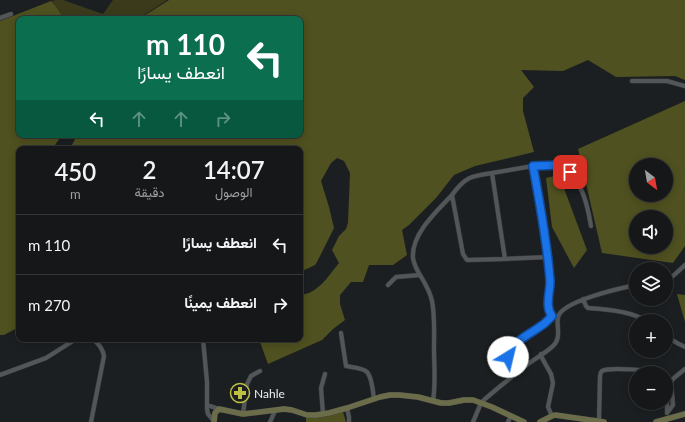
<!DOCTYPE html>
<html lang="ar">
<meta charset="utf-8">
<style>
:root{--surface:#151719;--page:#222426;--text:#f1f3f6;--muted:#9d9fa2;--line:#343638}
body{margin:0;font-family:Lato,Vazirmatn,sans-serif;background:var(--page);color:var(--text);direction:rtl;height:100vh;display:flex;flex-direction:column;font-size:15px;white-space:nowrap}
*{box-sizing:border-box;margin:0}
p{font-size:13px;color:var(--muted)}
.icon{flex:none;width:22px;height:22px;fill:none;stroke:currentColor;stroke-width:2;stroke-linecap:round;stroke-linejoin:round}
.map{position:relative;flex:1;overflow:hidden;direction:ltr}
.sheet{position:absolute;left:16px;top:146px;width:287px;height:196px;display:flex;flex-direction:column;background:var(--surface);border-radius:8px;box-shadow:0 2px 10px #0003,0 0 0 1px var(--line);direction:rtl}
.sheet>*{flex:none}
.hud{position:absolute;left:16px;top:16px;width:287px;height:122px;border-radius:8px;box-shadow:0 2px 10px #0003,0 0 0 1px var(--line);direction:rtl;background:#0b6e4f;color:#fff;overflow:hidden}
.needle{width:26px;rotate:149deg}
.buttons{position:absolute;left:629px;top:158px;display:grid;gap:8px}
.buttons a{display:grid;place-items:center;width:44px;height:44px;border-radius:50%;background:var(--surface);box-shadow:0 2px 10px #0003,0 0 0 1px var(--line);font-size:20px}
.pin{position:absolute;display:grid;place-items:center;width:34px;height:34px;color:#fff;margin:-17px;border-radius:8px;box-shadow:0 2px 6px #0006}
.me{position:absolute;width:44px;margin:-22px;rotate:36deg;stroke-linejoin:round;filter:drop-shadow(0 0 3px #0008)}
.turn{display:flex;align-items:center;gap:14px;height:84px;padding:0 12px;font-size:18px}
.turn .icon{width:52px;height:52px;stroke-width:2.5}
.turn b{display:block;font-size:28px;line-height:34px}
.lanes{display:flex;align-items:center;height:38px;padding:0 12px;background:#0003;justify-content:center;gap:20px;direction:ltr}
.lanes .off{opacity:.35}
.eta{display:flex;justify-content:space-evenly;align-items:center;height:68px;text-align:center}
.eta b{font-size:24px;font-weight:600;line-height:28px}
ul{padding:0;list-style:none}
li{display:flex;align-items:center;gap:12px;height:60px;padding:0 12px;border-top:1px solid var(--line)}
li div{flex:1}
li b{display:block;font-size:15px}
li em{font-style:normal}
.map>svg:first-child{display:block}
</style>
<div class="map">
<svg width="685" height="422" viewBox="0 0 685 422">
<rect width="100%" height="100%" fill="#1c1f21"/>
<path fill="#3b3b1c" d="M56,0H63L103,14L113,0H167L138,19H64L57,8L51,1Z"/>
<path fill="#505120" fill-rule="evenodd" d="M169,0H685V80L675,76L616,77L588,60L563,71L521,70L534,87L523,98V111L534,152L475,166L454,175L436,198L409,225L402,230L407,255L393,265H369L363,282H351L340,295V304L345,320L333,329L322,340L268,364L259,339H300V295C318,294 329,275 339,263L332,250L339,236L346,229L348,223L350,173L344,161L337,158L331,163L321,181L329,207L334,228L317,262L315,265L300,272V149H70L75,139L82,135H300V19H139Z
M51,1L57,8L64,19H19V135H62L55,145L48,147L47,149H19V327L4,335H0V21Z
M685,101V246L673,263L602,253L578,149ZM636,165H666V195H636ZM636,217H666V247H636Z
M559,175L587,250L574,268L552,227L546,178Z
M677,294L685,295V322Z
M343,412L346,422H306V418L318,417Z"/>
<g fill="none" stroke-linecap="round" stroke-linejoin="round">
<g stroke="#393b3d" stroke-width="5">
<path id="street" d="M0,18L11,14
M632,81H667L685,86
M533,166L492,173L505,259L548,257
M492,173C471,176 465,177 452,195L463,254L467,260L505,259
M420,275C417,270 414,264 413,258C411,234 437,211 452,195
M666,278L673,276L685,265
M388,285L396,277L420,275C425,283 430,291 432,301C435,316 434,332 434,348C434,365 436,383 433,401
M583,299L586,306L588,308C606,309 631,311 647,321
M558,318C556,317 554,317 552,316C544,309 551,289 550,280C548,242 540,204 533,166L563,165C582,182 587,202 591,226
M341,333L346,366C351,367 364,368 367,372C372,377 373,392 374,399
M666,336L677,343L685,347
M203,339L207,382V409L208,414L214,421
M541,354L542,358L551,374L553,383L548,407L552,416
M0,375L46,358L76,339
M515,375L507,363L509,352L523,338L545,323L552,316
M666,381L667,396V413
M207,405L219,409
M347,408L349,417V422
M667,413L673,405L671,381L674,378L685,369
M243,414L247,384L251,376L260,371
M323,414L321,388L325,374
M599,421L600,376C600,374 601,372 602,371C608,367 652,370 659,373
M91,422L104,356C103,349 99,344 93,339
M270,422L275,411
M473,422L481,403L485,399C499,387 514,375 528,364C536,358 547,352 553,346C562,338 556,325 558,317C562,301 621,288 636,285
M508,422L511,416"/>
</g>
<g stroke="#393b3d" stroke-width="6">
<path id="secondary" d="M214,422L215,413L219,409L243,414L284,409L292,410L307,415H316L329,413L347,408L380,397L390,395H399L418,397L441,403H449L464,400H473L492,407L524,422
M540,422L552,416L555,415L604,422
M656,422L685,414"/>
</g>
<use href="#street" stroke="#535658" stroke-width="4"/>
<use href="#secondary" stroke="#6b6d4a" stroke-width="5.5"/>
</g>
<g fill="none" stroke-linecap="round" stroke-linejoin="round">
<g stroke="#114b97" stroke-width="10">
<path id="route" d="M508,357C512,340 533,333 545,323C548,320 550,318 552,316C544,305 551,291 550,280C547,241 540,204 533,166L563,165L570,172"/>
</g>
<use href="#route" stroke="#1a73e8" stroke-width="7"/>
</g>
<defs>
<g id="pharmacy-ring" transform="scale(1)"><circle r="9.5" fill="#1c1f21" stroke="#bebf42" stroke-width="1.5"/><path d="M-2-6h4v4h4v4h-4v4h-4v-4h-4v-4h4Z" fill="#bebf42"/></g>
</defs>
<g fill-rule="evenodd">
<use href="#pharmacy-ring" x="240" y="393"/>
</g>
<g text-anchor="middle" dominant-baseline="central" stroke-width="4" stroke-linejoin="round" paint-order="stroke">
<g font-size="12" fill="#eceef0" stroke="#1c1f21" text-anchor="start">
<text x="254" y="393">Nahle</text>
</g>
</g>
</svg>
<div class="buttons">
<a><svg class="needle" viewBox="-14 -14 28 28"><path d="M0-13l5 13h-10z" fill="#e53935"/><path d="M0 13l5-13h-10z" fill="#9d9fa2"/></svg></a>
<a><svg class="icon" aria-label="sound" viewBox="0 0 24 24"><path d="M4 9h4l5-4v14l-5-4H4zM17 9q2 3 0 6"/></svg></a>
<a><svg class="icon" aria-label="layers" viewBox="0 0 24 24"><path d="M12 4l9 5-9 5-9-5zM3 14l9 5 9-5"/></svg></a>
<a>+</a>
<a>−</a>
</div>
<div class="pin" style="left:570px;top:172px;background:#d93025"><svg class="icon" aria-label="arrive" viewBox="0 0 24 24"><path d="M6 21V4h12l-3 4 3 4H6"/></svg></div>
<svg class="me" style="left:508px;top:357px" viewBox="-20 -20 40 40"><circle r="19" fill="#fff"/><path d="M0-13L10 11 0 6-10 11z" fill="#1a73e8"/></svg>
<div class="hud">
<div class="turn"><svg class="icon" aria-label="left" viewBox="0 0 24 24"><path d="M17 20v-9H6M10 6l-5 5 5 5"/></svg><div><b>110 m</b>انعطف يسارًا</div></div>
<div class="lanes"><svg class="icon" aria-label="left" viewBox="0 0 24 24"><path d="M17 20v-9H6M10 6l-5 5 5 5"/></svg><svg class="icon off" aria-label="ahead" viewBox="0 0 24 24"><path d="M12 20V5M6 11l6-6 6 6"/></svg><svg class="icon off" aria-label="ahead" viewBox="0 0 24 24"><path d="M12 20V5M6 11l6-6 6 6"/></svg><svg class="icon off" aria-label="right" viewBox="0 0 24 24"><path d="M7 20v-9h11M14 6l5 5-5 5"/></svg></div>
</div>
<section class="sheet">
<div class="eta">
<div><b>14:07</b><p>الوصول</p></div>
<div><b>2</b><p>دقيقة</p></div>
<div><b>450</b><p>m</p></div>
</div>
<ul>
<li><svg class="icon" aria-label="left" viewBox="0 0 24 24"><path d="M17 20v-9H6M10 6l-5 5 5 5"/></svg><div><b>انعطف يسارًا</b></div><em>110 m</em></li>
<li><svg class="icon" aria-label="right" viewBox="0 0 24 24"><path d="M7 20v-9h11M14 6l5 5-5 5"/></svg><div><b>انعطف يمينًا</b></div><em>270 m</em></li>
</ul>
</section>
</div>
